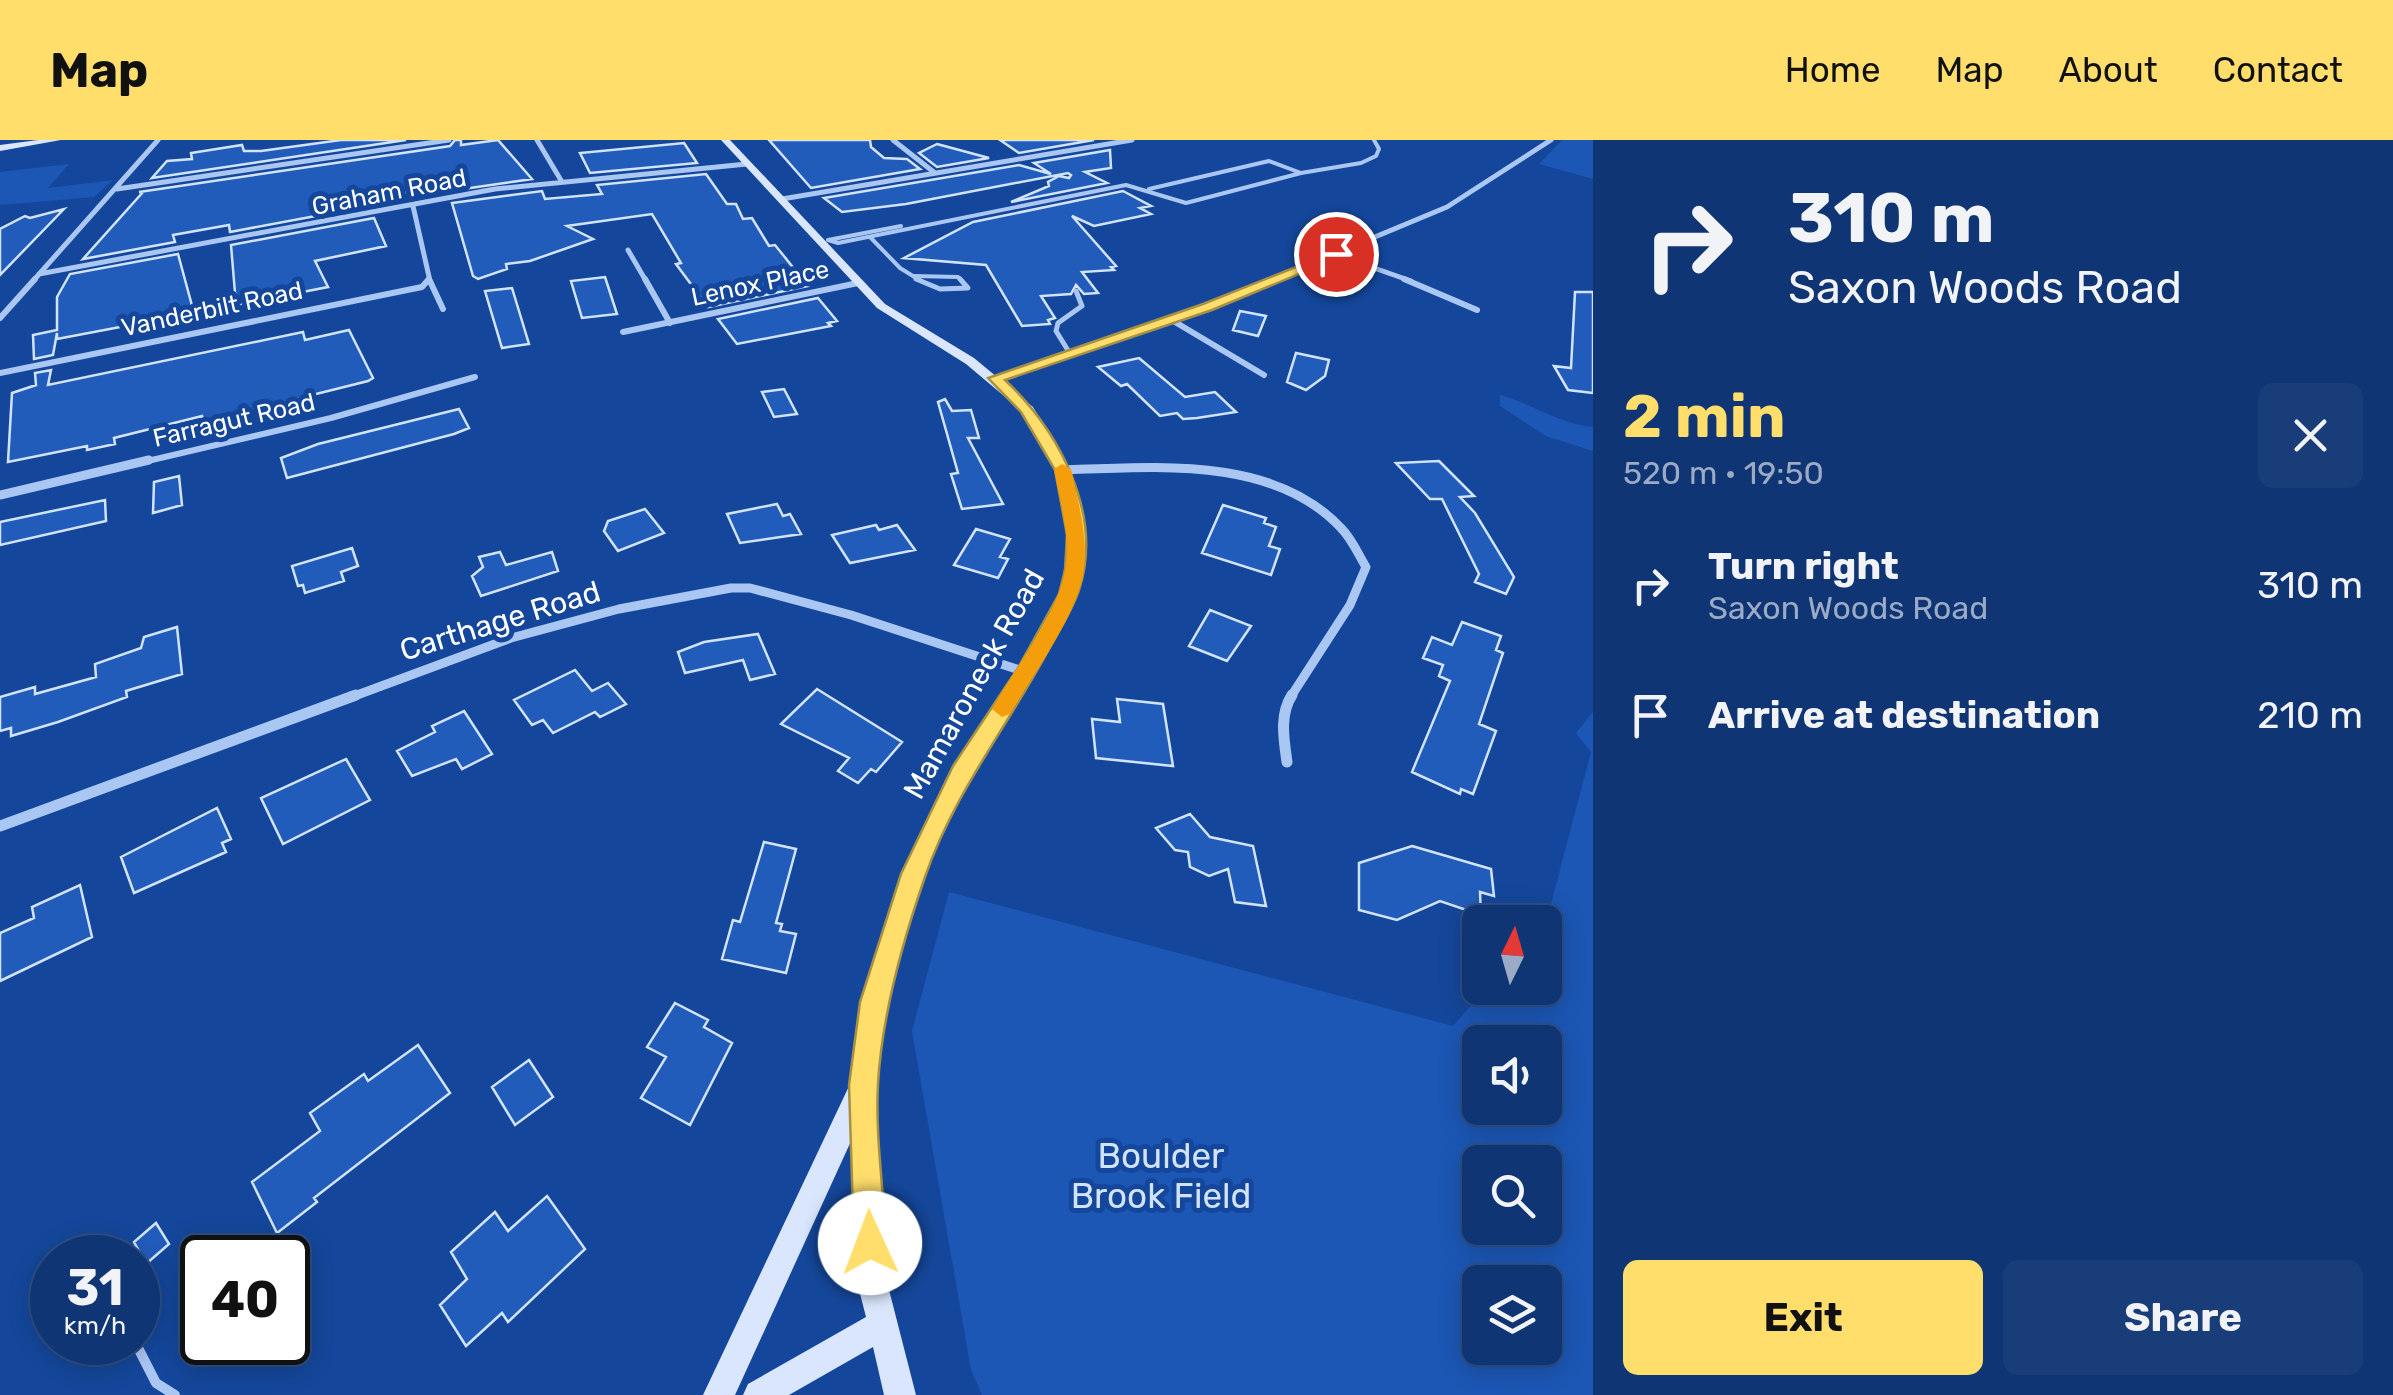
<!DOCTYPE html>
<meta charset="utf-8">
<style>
:root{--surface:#0f3574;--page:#183d79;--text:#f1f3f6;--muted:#9babc5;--line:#2f5086;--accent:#ffde6c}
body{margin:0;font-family:Rubik,sans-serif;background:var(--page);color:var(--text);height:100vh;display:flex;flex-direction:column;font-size:38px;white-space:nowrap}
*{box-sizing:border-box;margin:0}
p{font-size:32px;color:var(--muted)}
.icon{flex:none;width:55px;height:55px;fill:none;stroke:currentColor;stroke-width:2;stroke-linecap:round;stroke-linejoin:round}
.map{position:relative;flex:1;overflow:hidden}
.drawer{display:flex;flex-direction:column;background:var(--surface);width:800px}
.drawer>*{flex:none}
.guide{background:#0f3574;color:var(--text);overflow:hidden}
.needle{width:65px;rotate:5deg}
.buttons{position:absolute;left:1462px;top:765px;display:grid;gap:20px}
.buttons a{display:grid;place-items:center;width:100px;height:100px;border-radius:15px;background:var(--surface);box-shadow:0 5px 25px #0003,0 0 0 2px var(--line);font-size:50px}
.speed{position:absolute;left:30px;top:1095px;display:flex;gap:20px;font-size:50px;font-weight:700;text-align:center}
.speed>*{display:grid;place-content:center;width:130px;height:130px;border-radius:50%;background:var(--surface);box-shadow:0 5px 25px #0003,0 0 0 2px var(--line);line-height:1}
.speed small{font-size:25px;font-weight:400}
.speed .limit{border:5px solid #111;border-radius:15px;background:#fff;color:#111}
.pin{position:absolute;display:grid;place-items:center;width:85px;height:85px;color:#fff;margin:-42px;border:5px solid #fff;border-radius:50%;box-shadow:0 2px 10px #0007}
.me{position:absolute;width:110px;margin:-55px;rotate:358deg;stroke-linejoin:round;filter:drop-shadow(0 0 8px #0008)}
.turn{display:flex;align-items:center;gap:35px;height:210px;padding:0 30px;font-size:45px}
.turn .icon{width:130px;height:130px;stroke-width:2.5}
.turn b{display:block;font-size:70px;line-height:85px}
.round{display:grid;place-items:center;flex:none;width:105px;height:105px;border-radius:15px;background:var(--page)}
.summary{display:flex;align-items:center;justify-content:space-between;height:170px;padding:0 30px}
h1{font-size:60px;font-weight:700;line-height:75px;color:var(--accent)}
.cta{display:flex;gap:20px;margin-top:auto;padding:20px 30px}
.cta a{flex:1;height:115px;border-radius:15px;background:var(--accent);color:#111;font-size:40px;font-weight:700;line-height:115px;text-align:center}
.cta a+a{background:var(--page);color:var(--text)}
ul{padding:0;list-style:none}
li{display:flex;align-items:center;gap:30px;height:130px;padding:0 30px}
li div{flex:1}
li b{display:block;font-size:38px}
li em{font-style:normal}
header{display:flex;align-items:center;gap:60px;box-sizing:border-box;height:140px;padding:0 50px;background:var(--accent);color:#111}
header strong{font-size:48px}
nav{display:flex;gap:55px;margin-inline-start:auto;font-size:35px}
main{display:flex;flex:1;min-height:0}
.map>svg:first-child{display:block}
</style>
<header>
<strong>Map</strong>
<nav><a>Home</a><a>Map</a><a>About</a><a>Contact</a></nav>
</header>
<main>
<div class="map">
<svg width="1593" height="1255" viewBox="0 0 1593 1255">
<rect width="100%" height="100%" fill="#14479b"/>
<path fill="#1c57b5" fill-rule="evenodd" d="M1562,0H1593V39L1539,24Z
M69,24L48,48L113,40L94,57L0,65V32Z
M1500,255C1533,264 1559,284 1593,287V311L1546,296L1500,266Z
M1593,572V1255H982L971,1230L912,891L949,752L1453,886L1486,848H1545L1542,782L1548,775L1591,612L1576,593ZM1480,902H1545V968H1480ZM1480,1022H1545V1088H1480ZM1545,1142V1208H1480V1142Z"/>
<path fill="#225cba" stroke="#d2e3fd" stroke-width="2.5" d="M341,0H406L152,38L167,21L192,19L191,13L242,5L244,11H261Z
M455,0H461V5L498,0L532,39L449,51L448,45L366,60L369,66L230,92L229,85L173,95L175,102L83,119L143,52H139L450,6Z
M769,0H870L871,7L884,18L907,19L920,29L811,48Z
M1000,0H1094L1019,13Z
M684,3L697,23L590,33L580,13Z
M937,4L989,18L937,27L919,13Z
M1110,10L1111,28L1085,32L1107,43L1011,62L1049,46L1048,42L1059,36L1069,38L1071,35L1068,33L906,64L842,72L824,58L1019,25L1051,34L1034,23Z
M706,34L727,64H736L743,79L752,78L769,106L775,105L808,146L708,167L676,124L681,123L652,74L567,86L593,99L530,121L506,124L507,129L478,139L473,136L452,63L542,51L545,59L602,54L597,45Z
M1123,51L1151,66L1140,68L1151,74L1094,86L1072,76L1116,126L1111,127L1114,130L1082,132L1098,153L1084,154L1076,145L1071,154L1041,156L1055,178L1048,180L1050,184L1022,186L986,125L904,118L973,82Z
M64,69L0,135V89L25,76L30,78Z
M374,78L386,106L315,121L328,147L236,165L231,105Z
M178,114L194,173L57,199V193L53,215L34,219L33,195L57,190V157L70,134Z
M605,137L617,174L582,178L571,141Z
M512,148L529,204L502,208L485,151Z
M1575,152H1593V253L1568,250L1554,226L1571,228Z
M818,158L837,181L828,183L831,186L737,204L718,179Z
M1240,171L1266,176L1258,196L1233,190Z
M349,190L373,238L368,241L204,282L202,276L114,298L115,304L87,310V306L8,322L12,253L36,245L35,233L51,230L48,245L303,192L305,200Z
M1296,213L1329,220L1325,236L1306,250L1287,242Z
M1139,218L1185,257L1215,252L1236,272L1197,278L1183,279L1177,273L1160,276L1127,244L1121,246L1098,227Z
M784,249L797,274L774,277L762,252Z
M945,259L952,271L971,270L979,298H968L1003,364L962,369L951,334L958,333L938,262Z
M459,269L469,288L454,294L287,338L281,318L318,304Z
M1439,321L1474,356L1460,357L1475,373L1514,437L1506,454L1475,442L1479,434L1442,359H1430L1396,323Z
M179,336L182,365L153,373L154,342Z
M105,360L106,381L0,405V382Z
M777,364L783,376L790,374L801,394L740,403L727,374Z
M1223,365L1266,378L1264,383L1276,387L1269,406L1280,409L1271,435L1202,413Z
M645,369L664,393L618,411L604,391L608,381Z
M876,385L879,390L897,385L915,410L850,423L832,395Z
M976,389L1010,399L1000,417L1008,419L998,438L954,425Z
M352,408L358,426L341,432L344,441L305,453L303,445L298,446L292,426Z
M500,412L506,425L552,412L558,431L481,456L472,436L483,427L479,417Z
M1210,470L1251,486L1227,521L1189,506Z
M1462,482L1501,496L1496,510L1503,513L1479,584L1496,591L1473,654L1461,649L1460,654L1412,632L1450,541L1439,536L1443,525L1423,518L1432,497L1452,505Z
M177,487L182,534L126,551L127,557L58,582L11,596V588L0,591V557L35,547V554L96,537L95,524L141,508L144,497Z
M758,494L775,534L750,540L743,520L685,533L678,512L704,502Z
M575,530L592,551L608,543L626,564L600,577L595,572L553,593L543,580L532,585L514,560Z
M817,549L902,602L876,632L871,629L858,643L838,631L849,618L781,584Z
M1117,559L1163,564L1173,626L1096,618L1092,579L1120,582Z
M464,571L492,614L462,629L456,619L412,636L397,611L435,592L432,586Z
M346,619L370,660L283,704L261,658Z
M217,668L231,699L222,703L226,712L134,753L121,717Z
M1190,674L1210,697L1253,706L1266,766L1235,762L1228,729L1209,736L1190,727L1188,712L1175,710L1156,688Z
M764,702L796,709L776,783L782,784L780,791L796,794L786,833L722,819L733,780L740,782Z
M1412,706L1491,729L1494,756L1480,752L1481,775L1440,761L1397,780L1359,770V723Z
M80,745L92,797L0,841V793L34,778L32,767Z
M675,863L708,880L704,887L732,903L690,985L641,958L666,917L647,907Z
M418,905L450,953L314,1058L317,1062L277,1093L252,1042L320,991L310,973L364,934L368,941Z
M529,920L553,957L515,985L492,947Z
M547,1056L585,1109L508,1182L502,1173L466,1206L440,1165L467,1139L451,1112L495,1072L508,1091Z
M156,1083L169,1104L146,1124L134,1102Z"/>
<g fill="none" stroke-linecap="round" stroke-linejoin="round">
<path stroke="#aac6f3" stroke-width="4" d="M1301,33L1361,23L1376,16L1379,9L1374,0
M870,97L900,128L921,141
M828,100L838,103L1126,45L1186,63L1301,33L1269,21L1149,49
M828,100L901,86
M914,136L958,137L962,141"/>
<path stroke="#aac6f3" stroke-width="5" d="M916,139L940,149L968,148L960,139
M1069,212L1056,191L1058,183L1082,166L1076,151"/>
<path stroke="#aac6f3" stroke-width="10" d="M135,1202L156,1243L175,1255"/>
<path stroke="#aac6f3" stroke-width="5" d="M537,0L562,42
M893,0L935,33
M117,49L449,0
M782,59L1132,0
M413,66L430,141
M628,110L646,141
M1337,115L1411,141
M39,134L495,49L747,24
M33,141L158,0
M1269,141L1447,67L1551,0"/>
<path stroke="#aac6f3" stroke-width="6" d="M429,139L443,169
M645,139L670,183
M1404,139L1477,170
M0,178L35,139
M1170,179L1264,235
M623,192L858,143
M0,233L422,147L429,139
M995,239L1207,167L1275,139
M139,323L331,278L475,237"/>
<path stroke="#aac6f3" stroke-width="9" d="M1063,330C1154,327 1273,315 1341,388C1352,399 1358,414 1366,427L1350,465L1290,558
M0,355L149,320
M349,558L511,498L619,469L731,448H750L851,475L1026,532"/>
<path stroke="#aac6f3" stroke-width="11" d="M1287,622C1284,600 1279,575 1292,555
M0,686L356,555"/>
<path fill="#d9e6fd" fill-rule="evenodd" d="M38,0H61L0,11V5Z
M721,0H730L885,164L974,218L1033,267L1070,330L1084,395L1077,454L1032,537L970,637L924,735L886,862L876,945L887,1142L916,1255H884L873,1207L789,1255H743L748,1244L866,1177L857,1142L852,999L735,1255H703L850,944L862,862L902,735L955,627L1019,528L1061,454L1068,395L1056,330L1023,272L966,224L877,168Z"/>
</g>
<path fill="#ffde6c" stroke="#a69046" stroke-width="2.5" d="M1336,111L1340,117L1212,170L1005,240C1059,291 1104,374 1079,450C1072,471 1058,492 1048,511C1007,587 953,655 925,737C902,803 882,874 878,944C875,996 884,1051 886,1103L882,1114L870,1119L858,1114L854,1103L849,945L860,862L901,734L953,626L1018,528L1059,454L1065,430L1067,395L1055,330L1021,272L988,238L1203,164Z"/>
<path fill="#f59e0b" d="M1062,324L1071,329C1078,361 1088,395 1084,429C1079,473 1033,534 1010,574L1002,577L992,569C1014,529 1058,474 1065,430C1071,396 1060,362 1054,329Z"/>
<g text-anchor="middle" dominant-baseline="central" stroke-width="10" stroke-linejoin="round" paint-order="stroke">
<g font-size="25" fill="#fff" stroke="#14479b">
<text transform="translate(389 52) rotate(-11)">Graham Road</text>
<text transform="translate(760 143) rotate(-12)">Lenox Place</text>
<text transform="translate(212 169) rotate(-12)">Vanderbilt Road</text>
<text transform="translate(234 280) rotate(-13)">Farragut Road</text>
</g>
<g font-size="30" fill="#fff" stroke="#14479b">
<text transform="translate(500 481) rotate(-17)">Carthage Road</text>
<text transform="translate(974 544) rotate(-61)">Mamaroneck Road</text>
</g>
<g font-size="35" fill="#d2e3fd" stroke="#14479b">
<text x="1161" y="1016">Boulder<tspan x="1161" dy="40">Brook Field</tspan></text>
</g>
</g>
</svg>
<div class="buttons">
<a><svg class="needle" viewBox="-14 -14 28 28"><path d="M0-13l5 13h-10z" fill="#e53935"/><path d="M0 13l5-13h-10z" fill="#9babc5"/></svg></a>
<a><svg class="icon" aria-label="sound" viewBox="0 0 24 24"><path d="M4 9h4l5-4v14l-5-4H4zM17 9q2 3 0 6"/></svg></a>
<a><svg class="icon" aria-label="search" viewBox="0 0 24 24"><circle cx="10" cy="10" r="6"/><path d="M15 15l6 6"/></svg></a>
<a><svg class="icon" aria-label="layers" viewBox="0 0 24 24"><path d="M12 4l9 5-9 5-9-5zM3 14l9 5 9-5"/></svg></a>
</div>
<div class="speed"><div>31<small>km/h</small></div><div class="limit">40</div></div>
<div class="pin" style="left:1336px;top:114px;background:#d93025"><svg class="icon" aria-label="arrive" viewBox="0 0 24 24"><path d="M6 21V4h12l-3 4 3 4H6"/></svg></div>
<svg class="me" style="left:870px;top:1103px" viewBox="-20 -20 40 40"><circle r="19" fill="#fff"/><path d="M0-13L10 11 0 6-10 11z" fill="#ffde6c"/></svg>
</div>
<section class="drawer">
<div class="guide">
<div class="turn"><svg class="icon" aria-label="right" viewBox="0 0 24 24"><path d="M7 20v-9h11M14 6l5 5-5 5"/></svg><div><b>310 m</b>Saxon Woods Road</div></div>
</div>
<div class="summary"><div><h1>2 min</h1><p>520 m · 19:50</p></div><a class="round"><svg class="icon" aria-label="close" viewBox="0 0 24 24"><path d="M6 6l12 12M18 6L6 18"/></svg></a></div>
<ul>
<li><svg class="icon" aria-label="right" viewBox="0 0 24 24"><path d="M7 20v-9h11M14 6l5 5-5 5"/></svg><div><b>Turn right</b><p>Saxon Woods Road</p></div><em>310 m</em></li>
<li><svg class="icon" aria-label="arrive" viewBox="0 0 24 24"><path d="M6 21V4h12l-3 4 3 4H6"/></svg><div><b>Arrive at destination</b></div><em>210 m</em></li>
</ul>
<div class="cta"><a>Exit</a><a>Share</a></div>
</section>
</main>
